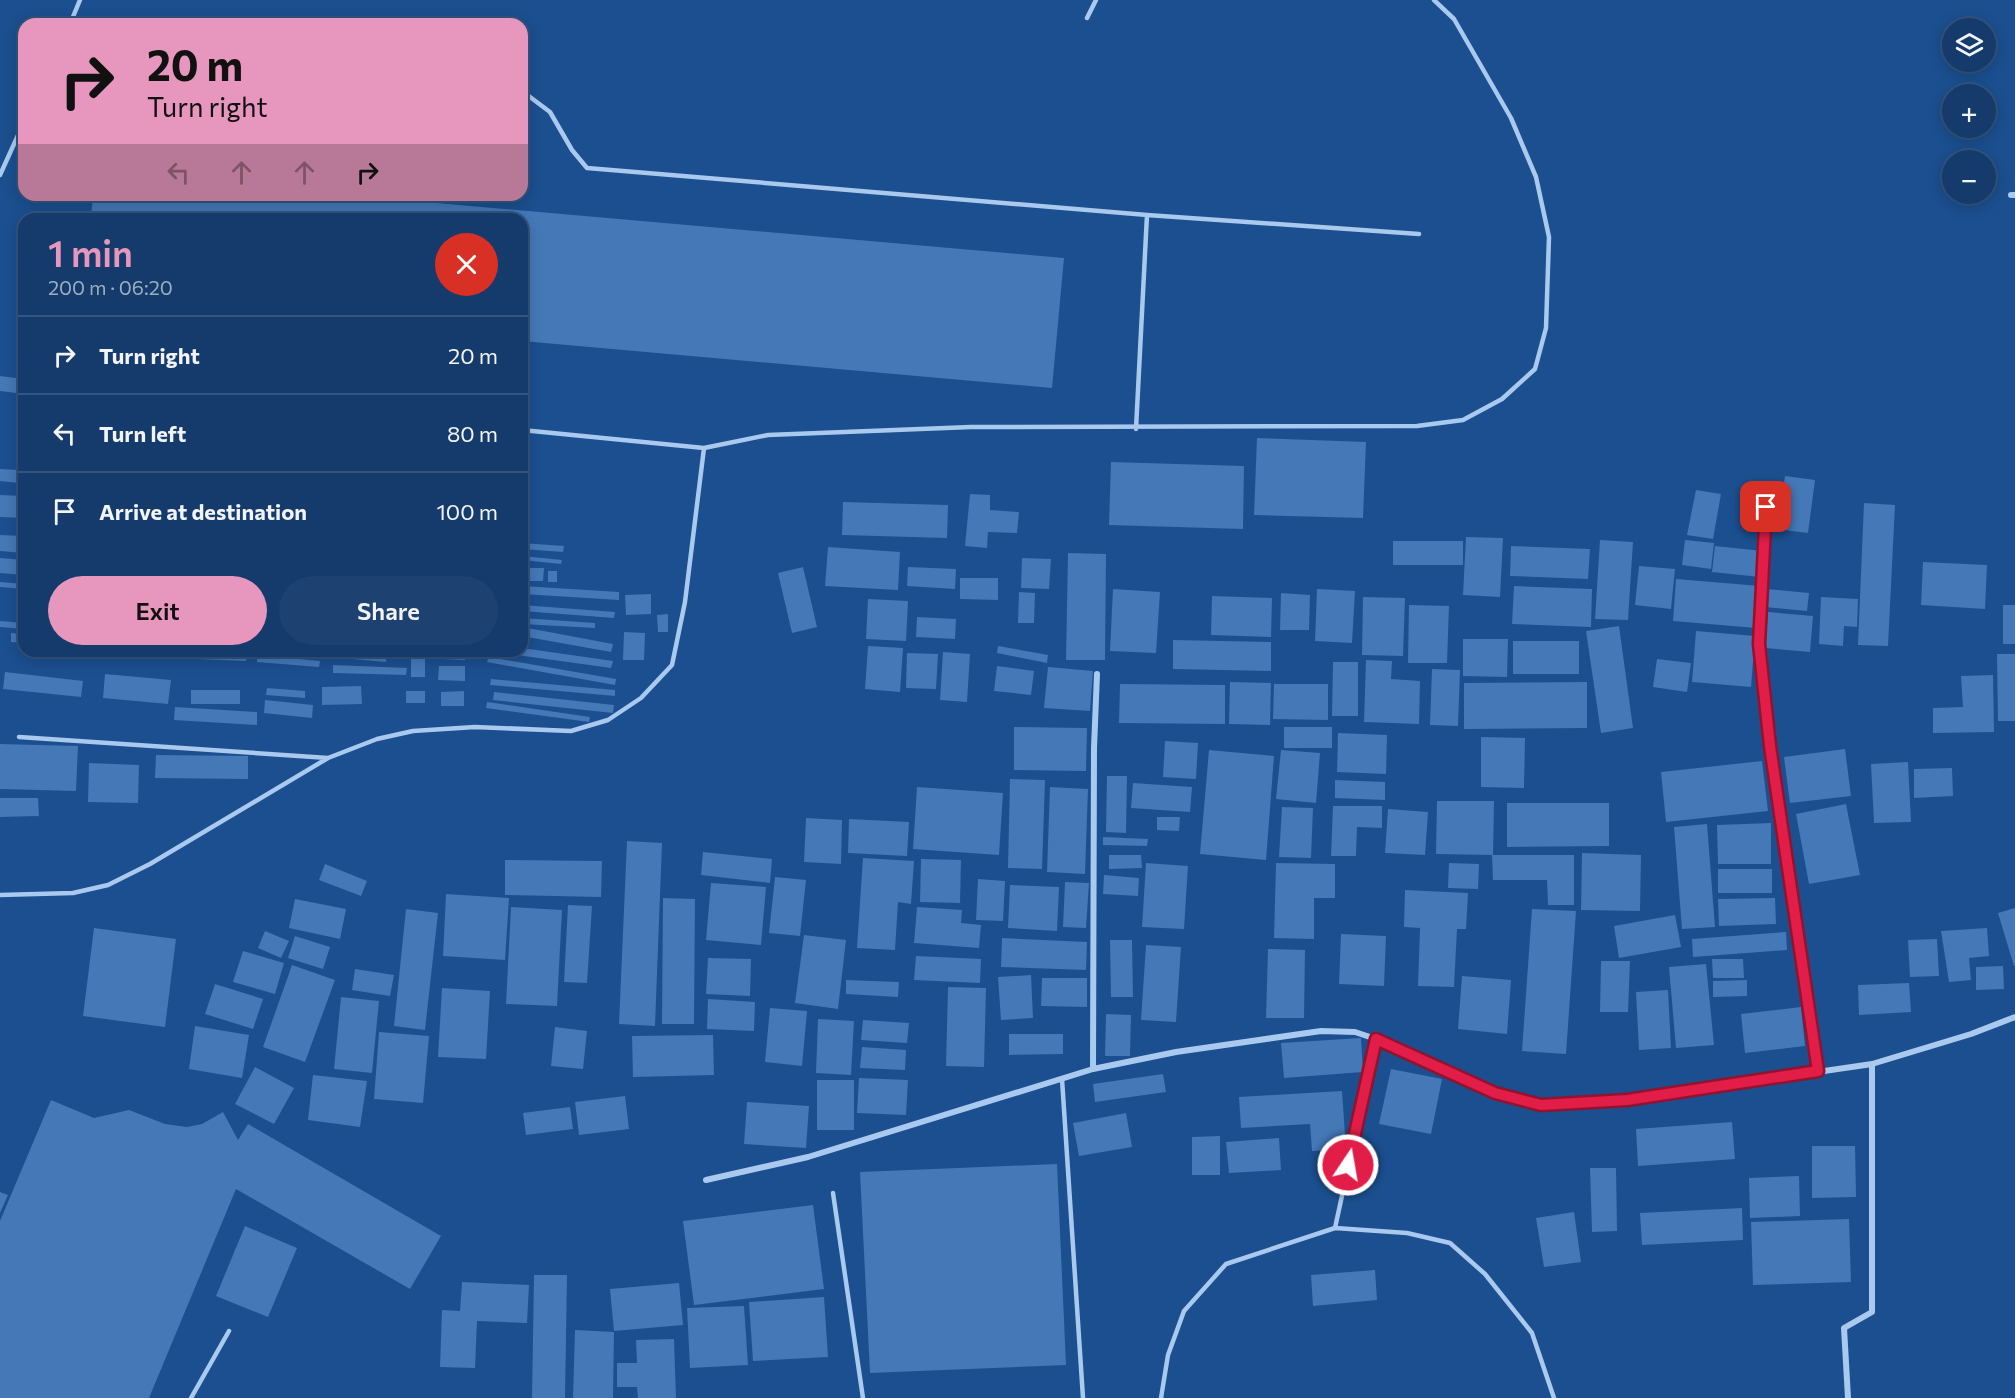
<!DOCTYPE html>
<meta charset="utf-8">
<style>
:root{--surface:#143b6b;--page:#1d4271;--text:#f1f3f6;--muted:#9dadc1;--line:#33557e;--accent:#e797bd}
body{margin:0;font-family:Commissioner,sans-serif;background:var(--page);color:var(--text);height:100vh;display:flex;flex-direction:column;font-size:22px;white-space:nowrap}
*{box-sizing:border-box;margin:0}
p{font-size:20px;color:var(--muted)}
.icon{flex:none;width:33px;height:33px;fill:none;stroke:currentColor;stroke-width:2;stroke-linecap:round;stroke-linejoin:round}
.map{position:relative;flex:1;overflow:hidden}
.panel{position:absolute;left:18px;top:213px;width:510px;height:444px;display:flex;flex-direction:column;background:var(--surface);border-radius:18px;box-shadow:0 3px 15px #0003,0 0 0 2px var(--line)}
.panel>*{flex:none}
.banner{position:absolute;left:18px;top:18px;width:510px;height:183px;border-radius:18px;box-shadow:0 3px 15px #0003,0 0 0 2px var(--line);background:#e797bd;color:#111;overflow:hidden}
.tools{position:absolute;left:1942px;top:18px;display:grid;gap:12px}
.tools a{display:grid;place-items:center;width:54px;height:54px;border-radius:50%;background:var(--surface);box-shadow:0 3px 15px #0003,0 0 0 2px var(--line);font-size:30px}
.pin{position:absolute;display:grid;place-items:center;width:51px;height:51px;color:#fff;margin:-26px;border-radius:12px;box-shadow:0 3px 9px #0006}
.me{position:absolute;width:66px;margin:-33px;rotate:12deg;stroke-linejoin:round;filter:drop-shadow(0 0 4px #0008)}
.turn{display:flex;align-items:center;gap:21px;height:126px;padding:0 30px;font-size:27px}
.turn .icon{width:78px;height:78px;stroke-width:2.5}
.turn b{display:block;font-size:42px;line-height:51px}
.lanes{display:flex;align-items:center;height:57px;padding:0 30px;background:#0003;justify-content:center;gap:30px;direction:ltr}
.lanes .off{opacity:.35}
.round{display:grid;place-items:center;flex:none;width:63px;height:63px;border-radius:32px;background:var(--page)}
.head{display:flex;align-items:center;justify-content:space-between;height:102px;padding:0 30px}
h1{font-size:36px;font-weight:600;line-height:45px;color:var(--accent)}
.primary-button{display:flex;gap:12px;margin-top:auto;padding:12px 30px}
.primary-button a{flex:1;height:69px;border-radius:36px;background:var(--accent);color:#111;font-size:24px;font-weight:600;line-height:69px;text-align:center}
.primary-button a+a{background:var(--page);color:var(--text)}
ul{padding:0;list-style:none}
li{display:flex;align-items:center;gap:18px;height:78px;padding:0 30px;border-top:2px solid var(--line)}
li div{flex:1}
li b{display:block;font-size:22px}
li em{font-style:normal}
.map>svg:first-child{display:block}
</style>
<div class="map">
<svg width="2015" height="1398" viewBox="0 0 2015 1398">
<rect width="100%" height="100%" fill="#1b4f8f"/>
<path fill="#4478b7" d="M93,195H345L1064,258L1052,388L522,341V219H91Z
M0,376L24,379V394L0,391Z
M1257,438L1366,442L1363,518L1254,515Z
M1111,462L1244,466L1243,529L1109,525Z
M0,469L19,470V483L0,481Z
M1785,476L1815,480L1808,533L1777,529Z
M1696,490L1721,494L1713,539L1687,535Z
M970,494L990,495V510L1019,512L1017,533L988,532L987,548L965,546Z
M0,495L24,496V518L0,517Z
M843,502L948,505L947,538L842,535Z
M1864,503L1895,505L1888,646L1858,645Z
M0,535L24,536V553L0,551Z
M1466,537L1503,538L1500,597L1463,595Z
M1600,540L1633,542L1628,620L1595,619Z
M1685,540L1714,543L1711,569L1682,565Z
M1393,541H1463V565H1393Z
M522,543L564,546L563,552L522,549Z
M1511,546L1590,549L1588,579L1510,576Z
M1715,546L1763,551L1760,577L1712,572Z
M828,547L900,552L898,590L825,586Z
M1068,553L1106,554L1105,660H1066Z
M522,556L562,560L561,564L522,560Z
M0,558L24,560V575L0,573Z
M1022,558L1051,559L1049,589L1021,588Z
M1923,562L1987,565L1985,609L1921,605Z
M1639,566L1675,569L1671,609L1635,605Z
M803,567L817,627L792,633L778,573Z
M908,567L956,569L955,589L907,586Z
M522,568H544L543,581H522Z
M548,571H557V582H548Z
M960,578H998V600L960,599Z
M1676,579L1760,586L1756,628L1673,621Z
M0,582L24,584V589L0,587Z
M522,586L619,592V600L522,594Z
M1514,586L1592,589L1591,627L1512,624Z
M1113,589L1160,592L1156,653L1110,651Z
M1317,589L1355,591L1352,643L1315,641Z
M1766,589L1809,593L1807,611L1765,607Z
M1019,592L1035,593L1034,623H1018Z
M1281,593L1310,595L1309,630H1280Z
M651,594V614L626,615L625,595Z
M1212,596L1272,598L1271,637L1211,635Z
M1363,597L1405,598L1403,656L1362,655Z
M1821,597L1858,599L1857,627L1844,626L1843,646L1819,644Z
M868,599L908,601L906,641L866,639Z
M522,605L615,612L614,618L522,611Z
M1409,605L1449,606L1447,663H1408Z
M2003,605H2015V644H2003Z
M1768,612L1813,616L1810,652L1765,648Z
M668,614V632H658L657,615Z
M917,617L956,619L955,639L916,637Z
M522,618L595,623V628L522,624Z
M0,621L24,623V629L0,627Z
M1619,626L1633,728L1601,733L1586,631Z
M522,627L613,644L611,652L522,636Z
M1696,631L1755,636L1751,687L1692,682Z
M624,632L645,633L644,660H623Z
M11,633L24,634V643L11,642Z
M1463,639H1508L1507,677L1463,676Z
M1173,640L1271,642V671L1173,669Z
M1513,641H1579V674H1513Z
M868,646L903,648L900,692L865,689Z
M998,646L1048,655L1047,663L997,653Z
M522,648L613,661L611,668L496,652L522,651Z
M133,651H186V656Z
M197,651H247L246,661L197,659Z
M291,651H331L330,656Z
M342,651H387L386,662L341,658Z
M943,652L970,654L967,702L940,700Z
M907,653L938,654L936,689L906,688Z
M444,654H465V660L443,659Z
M1997,654H2015V721H1998Z
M257,655L320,661L319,667L257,662Z
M489,657L616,679L615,685L487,662Z
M411,658H425V677H411Z
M1657,659L1691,663L1687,692L1653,687Z
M1366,660L1392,661L1391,679L1420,681L1419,724L1364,722Z
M1333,662H1358V716H1332Z
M333,665L407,668L406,675L333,673Z
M439,666H465V681L438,680Z
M997,666L1034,671L1031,695L994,691Z
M1048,667L1093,671L1090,711L1044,708Z
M1432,669L1460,670L1458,726L1430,725Z
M5,672L83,681L81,697L3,689Z
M105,674L171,680L168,704L103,698Z
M1993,675L1994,732L1933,733V708L1963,707L1961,676Z
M491,679L615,690V696L490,685Z
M1230,682L1271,683L1270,725L1229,724Z
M1587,682V728L1464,729V683Z
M1120,684L1225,685V724L1119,723Z
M1274,684H1328V720L1273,719Z
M361,686L362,704L322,705V687Z
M267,688L305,691V698L266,695Z
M191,690H240V704H191Z
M406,691H425V703H406Z
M464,691V706H441V692Z
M494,692L614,705L613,713L493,700Z
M265,700L313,705L312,718L264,713Z
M487,702L590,717L589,722L486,708Z
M175,707L257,712V725L174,720Z
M1014,727L1087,728L1086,771L1014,770Z
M1284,727H1332V748H1284Z
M1338,733L1387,735L1386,774L1337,772Z
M1481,737L1525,738L1524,788L1481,787Z
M1165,741L1198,743L1196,779L1163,777Z
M0,744L78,746L76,791L0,789Z
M1845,749L1851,796L1790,803L1784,757Z
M1209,750L1274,756L1266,860L1200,854Z
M1281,750L1320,753L1316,803L1276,799Z
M156,755L248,756V779L155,778Z
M1762,761L1768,811L1666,822L1661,772Z
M1908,762L1911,822L1874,823L1871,764Z
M89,763L139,765L138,803L88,802Z
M1952,768L1953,796L1914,798V769Z
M1107,776H1127L1126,833L1106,832Z
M1010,779L1045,780L1042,869L1008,868Z
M1335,780L1385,782V800L1335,798Z
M1133,783L1192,787L1190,812L1131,808Z
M917,787L1003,793L999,855L913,849Z
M1050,787L1088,789L1085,874L1047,872Z
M0,798H38L39,816L0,817Z
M1437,801H1494L1493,855L1436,854Z
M1507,803H1609V846L1507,847Z
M1846,804L1860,875L1809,884L1796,814Z
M1333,806H1382V828L1357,827L1356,856H1331Z
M1282,807L1313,808L1311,858L1279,857Z
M1388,809L1428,812L1425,855L1385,853Z
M1157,817H1180L1179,831L1157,830Z
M806,818L842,820L841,864L804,862Z
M849,819L909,822L907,856L848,853Z
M1771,823V864H1718L1717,825Z
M1707,824L1715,927L1682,929L1674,827Z
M1103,837L1148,839L1147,846L1103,845Z
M627,841L662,843L655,1026L619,1024Z
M703,852L772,859L770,883L701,875Z
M1582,853L1641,855L1640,911L1581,910Z
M1109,855H1141L1142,868L1109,869Z
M1492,855H1574V905H1548L1547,880H1493Z
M863,858L914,861L911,904L898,902L895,950L857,948Z
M921,859L961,860L960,903L920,902Z
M505,860L602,861L601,897L505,895Z
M1146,863L1188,866L1184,929L1142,927Z
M1276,863L1335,864V898H1314V939L1274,938Z
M1449,863L1479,864L1478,889L1448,888Z
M325,864L367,881L361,896L319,880Z
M1718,869H1772V893H1718Z
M1104,875L1139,878L1138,896L1103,894Z
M775,877L806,880L800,936L769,933Z
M978,879L1005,881L1003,921L976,920Z
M1065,882L1089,883L1086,928L1063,927Z
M711,883L766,887L761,945L706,940Z
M1010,885L1059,887L1057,931L1008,928Z
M1405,890L1468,893L1466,929H1457L1454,987L1418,986L1420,928L1404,927Z
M446,894L509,898L505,960L443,956Z
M663,898L695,899L694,1024H662Z
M1775,898L1776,924L1719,926L1718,899Z
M295,899L346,909L340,939L289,928Z
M568,905L592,906L587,983L564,982Z
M511,907L562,910L557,1006L506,1004Z
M917,907L962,910L961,923L981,925L979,948L914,943Z
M2015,908V966H2014L1998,913Z
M406,909L438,913L425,1030L394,1026Z
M1532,909L1576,911L1566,1054L1522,1051Z
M1675,915L1681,947L1619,958L1614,926Z
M94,928L176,939L165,1027L83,1016Z
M1987,928L1989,956L1969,958L1971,980L1949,982L1941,931Z
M265,931L289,941L281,958L258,948Z
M1786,932L1787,950L1693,957L1692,939Z
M1341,934L1386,936L1384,986L1339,984Z
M804,935L846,940L838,1009L795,1003Z
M295,936L330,947L323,969L288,958Z
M1002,938L1087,942L1086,970L1001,967Z
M1937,939L1939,976L1910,977L1908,940Z
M1110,940H1132L1133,997H1111Z
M1146,945L1181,947L1176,1022L1141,1020Z
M1268,949L1305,950L1304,1018H1266Z
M243,951L284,963L275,994L233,982Z
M916,956L981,959L980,983L914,980Z
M708,958L751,959L750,996L706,994Z
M1712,959H1743L1744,978H1713Z
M1601,961H1630L1628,1012H1600Z
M1706,964L1714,1045L1676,1048L1669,967Z
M292,965L335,980L305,1062L263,1047Z
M2003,966L2004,989L1976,990V967Z
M355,969L394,975L390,996L352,990Z
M1031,975L1033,1018L1001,1020L998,977Z
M1462,976L1511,980L1507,1034L1458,1029Z
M1042,978H1087V1007L1041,1006Z
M846,980L899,982L898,997L846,994Z
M1747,980V996L1713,997V981Z
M1909,983L1911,1012L1859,1015L1858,985Z
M215,984L263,999L253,1029L205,1014Z
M948,987L986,988L984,1067L946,1066Z
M442,988L490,991L486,1059L438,1057Z
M1668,990L1671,1048L1639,1050L1636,992Z
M341,997L379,1001L372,1073L334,1069Z
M708,999L755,1002L754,1031L707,1029Z
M1801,1007L1805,1046L1745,1053L1741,1014Z
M770,1008L807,1011L802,1066L765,1062Z
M1106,1014L1131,1015L1130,1056H1105Z
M818,1019L854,1021L851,1075L816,1073Z
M863,1020L909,1023L907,1043L861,1040Z
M195,1026L249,1035L242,1078L189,1069Z
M555,1027L587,1031L583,1069L551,1066Z
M379,1032L429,1036L423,1103L374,1099Z
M1009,1034H1063V1054L1009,1055Z
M713,1035L714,1075L633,1077L632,1036Z
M1361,1038L1363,1072L1284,1078L1281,1043Z
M862,1047L906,1050L905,1070L860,1068Z
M255,1067L294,1088L274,1124L235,1104Z
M1391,1069L1442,1079L1431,1134L1379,1124Z
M1163,1074L1166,1092L1095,1102L1093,1084Z
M313,1075L367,1081L360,1127L308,1120Z
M859,1078L908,1080L906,1115L857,1113Z
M817,1080H854V1130H817Z
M1342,1091L1346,1149L1312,1151L1310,1124L1241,1128L1239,1097Z
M625,1096L629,1129L579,1135L575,1102Z
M51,1100L94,1118L129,1110L165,1124L187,1127L202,1124L223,1112L238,1140L248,1124L441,1236L410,1289L236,1189L149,1398H0V1221Z
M747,1102L809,1106L806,1148L744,1144Z
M570,1107L573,1129L526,1135L523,1113Z
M1126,1113L1132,1147L1079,1156L1073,1123Z
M1732,1122L1735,1159L1638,1166L1636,1129Z
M1220,1136V1175H1192V1137Z
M1279,1138L1281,1170L1229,1173L1226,1142Z
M1812,1146H1855L1856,1197L1812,1198Z
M1057,1164L1066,1365L870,1373L860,1172Z
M1590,1168H1616L1617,1231L1592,1232Z
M1799,1176L1800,1216L1750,1218L1749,1178Z
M0,1192L8,1195L0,1213Z
M813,1205L824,1289L694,1305L683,1221Z
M1742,1208L1743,1240L1642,1245L1640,1213Z
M1574,1212L1581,1262L1544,1267L1536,1218Z
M1849,1219L1851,1282L1753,1285L1751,1222Z
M245,1226L297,1248L268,1317L216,1296Z
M1375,1270L1377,1300L1313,1306L1311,1275Z
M534,1275H567L565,1398H532Z
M462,1282L529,1285L527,1323L477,1321L475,1368L440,1367L442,1310L460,1311Z
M679,1283L683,1325L614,1331L610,1289Z
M824,1297L828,1357L753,1361L749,1302Z
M744,1306L748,1365L690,1368L687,1308Z
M575,1330L614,1332L613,1398H573Z
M674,1339L676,1398H638L637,1387H617V1363H637L636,1340Z"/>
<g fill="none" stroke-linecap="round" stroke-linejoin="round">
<path stroke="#a9c9ee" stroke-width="4.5" d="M1087,18L1096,0
M70,24L80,0
M522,91L550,112L572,150L587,168L1147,215L1419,234
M0,175L24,122
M1136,429L1147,215
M522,430L704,448L768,435L971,427L1417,426L1463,420L1502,399L1535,369L1546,328L1549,237L1536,177L1511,118L1454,19L1434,0
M19,737L328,758
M0,895L73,893L108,885L150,864L328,758L377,739L413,731L475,727L571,731L608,720L641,698L672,665L685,602L704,448
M1062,1079L1083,1398
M833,1193L863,1398
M1335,1228L1376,1039
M191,1398L229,1331
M1161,1398L1168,1355L1184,1311L1226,1264L1335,1228L1407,1233L1450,1243L1485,1274L1532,1333L1554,1398"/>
<path stroke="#a9c9ee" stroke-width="6" d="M2011,195H2015
M1766,507L1759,644L1770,746L1819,1071
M1093,1069L1094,748L1097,674
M706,1180L808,1157L1093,1069L1176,1052L1321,1031L1355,1032L1376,1039L1495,1093L1541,1105H1560L1627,1100L1872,1064L1971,1034L2015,1017
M1848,1398L1844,1328L1872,1312V1064"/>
</g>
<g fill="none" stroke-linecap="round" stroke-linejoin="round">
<g stroke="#92132f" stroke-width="15">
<path id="route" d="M1348,1165L1376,1039L1495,1093L1541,1105L1627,1100L1818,1071L1770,746L1759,644L1766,507"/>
</g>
<use href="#route" stroke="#e11d48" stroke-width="10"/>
</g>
</svg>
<div class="tools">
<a><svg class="icon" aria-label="layers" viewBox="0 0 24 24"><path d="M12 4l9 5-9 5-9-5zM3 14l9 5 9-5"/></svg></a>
<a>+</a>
<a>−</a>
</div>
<div class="pin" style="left:1766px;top:507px;background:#d93025"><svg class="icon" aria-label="arrive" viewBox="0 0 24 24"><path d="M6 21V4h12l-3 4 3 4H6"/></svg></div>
<svg class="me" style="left:1348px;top:1165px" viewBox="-20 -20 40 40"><circle r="17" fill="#e11d48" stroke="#fff" stroke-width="3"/><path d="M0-11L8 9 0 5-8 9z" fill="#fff"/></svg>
<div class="banner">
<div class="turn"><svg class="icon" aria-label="right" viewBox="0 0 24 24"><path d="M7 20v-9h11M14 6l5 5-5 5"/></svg><div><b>20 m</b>Turn right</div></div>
<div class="lanes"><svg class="icon off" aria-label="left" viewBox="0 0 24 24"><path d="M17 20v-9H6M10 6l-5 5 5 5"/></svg><svg class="icon off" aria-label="ahead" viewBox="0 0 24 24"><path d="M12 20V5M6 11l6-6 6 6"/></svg><svg class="icon off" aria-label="ahead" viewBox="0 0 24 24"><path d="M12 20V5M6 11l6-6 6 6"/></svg><svg class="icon" aria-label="right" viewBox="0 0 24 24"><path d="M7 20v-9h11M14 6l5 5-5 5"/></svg></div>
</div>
<section class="panel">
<div class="head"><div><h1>1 min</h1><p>200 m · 06:20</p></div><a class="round" style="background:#d93025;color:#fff"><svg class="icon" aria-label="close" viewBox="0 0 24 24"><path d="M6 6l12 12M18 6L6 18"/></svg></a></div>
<ul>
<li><svg class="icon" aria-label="right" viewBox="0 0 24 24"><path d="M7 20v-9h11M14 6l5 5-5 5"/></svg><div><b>Turn right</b></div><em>20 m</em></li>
<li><svg class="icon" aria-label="left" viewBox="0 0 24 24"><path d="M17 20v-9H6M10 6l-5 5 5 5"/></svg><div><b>Turn left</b></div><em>80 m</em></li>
<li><svg class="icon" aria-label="arrive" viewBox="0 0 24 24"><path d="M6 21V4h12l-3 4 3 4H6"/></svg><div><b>Arrive at destination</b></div><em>100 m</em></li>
</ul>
<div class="primary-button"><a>Exit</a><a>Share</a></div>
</section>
</div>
